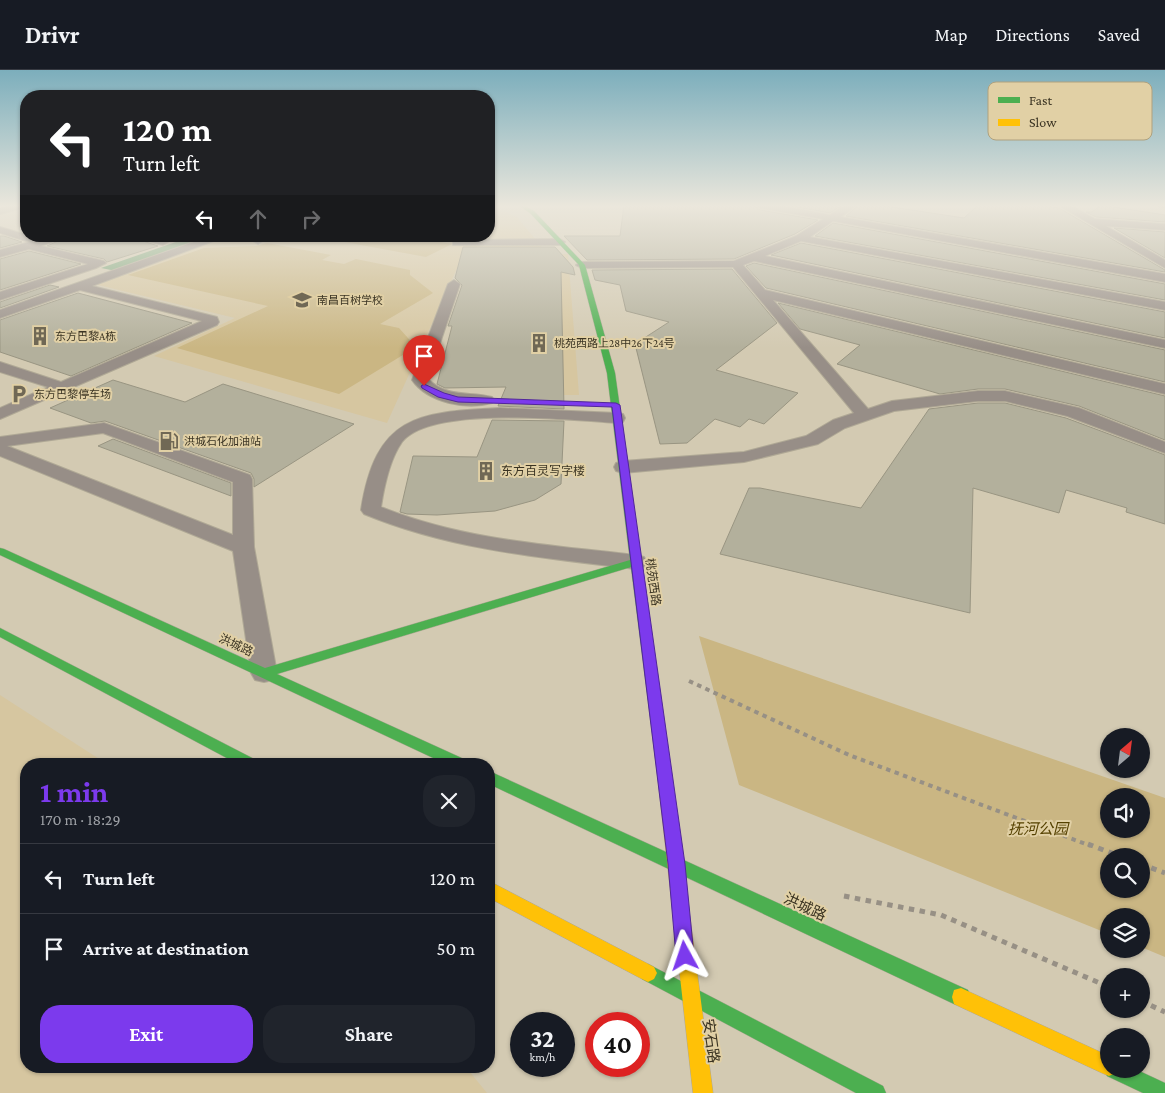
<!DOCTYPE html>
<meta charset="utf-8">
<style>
:root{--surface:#171b24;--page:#20242c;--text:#f1f3f6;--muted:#9ea1a6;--line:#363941;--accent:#7c3aed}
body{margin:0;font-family:"Crimson Pro","Noto Sans SC",serif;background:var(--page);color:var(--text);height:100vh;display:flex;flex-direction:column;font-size:19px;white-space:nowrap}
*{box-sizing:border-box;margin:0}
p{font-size:16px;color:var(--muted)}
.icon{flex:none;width:28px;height:28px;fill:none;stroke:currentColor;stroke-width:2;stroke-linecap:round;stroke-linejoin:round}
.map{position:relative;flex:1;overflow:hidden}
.sheet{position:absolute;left:20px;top:688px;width:475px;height:315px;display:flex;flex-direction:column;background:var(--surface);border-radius:20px;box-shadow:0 1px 4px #0004}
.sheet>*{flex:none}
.hud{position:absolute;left:20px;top:20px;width:475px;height:152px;border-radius:20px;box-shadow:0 1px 4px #0004;background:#202124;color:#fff;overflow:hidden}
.needle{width:32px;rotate:28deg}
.buttons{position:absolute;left:1100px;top:658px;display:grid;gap:10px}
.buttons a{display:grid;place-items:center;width:50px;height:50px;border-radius:50%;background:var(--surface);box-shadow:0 1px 4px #0004;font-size:25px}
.speed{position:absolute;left:510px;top:942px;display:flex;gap:10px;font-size:25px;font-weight:700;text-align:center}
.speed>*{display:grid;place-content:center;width:65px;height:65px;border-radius:50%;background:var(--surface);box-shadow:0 1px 4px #0004;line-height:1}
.speed small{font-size:12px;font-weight:400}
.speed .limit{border:8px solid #d22;background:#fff;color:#111}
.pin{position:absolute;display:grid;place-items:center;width:42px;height:42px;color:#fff;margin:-51px -21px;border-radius:50% 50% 50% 0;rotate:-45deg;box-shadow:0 0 5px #0007}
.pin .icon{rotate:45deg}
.me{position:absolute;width:55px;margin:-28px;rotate:355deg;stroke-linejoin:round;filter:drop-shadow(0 0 4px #0008)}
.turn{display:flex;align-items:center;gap:18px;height:105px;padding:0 20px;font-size:22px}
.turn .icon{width:65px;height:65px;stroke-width:2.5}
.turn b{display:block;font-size:35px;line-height:42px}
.lanes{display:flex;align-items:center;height:48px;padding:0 20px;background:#0003;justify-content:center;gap:25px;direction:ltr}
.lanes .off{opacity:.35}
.round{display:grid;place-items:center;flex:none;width:52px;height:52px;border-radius:20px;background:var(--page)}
.summary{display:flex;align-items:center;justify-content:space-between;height:85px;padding:0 20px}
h1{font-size:30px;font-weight:700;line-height:38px;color:var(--accent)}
.cta{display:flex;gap:10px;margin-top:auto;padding:10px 20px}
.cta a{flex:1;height:58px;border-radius:20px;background:var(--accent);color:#fff;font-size:20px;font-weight:700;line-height:58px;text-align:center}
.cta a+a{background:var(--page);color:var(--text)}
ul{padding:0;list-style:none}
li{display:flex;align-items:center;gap:15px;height:70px;padding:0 20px;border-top:1px solid var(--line)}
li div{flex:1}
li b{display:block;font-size:19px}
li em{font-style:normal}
header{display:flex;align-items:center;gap:30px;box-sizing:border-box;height:70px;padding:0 25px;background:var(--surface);border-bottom:1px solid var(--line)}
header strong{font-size:24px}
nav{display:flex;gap:28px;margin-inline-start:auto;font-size:18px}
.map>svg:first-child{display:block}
</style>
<header>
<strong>Drivr</strong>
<nav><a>Map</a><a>Directions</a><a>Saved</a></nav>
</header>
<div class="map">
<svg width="1165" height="1023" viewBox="0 0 1165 1023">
<rect width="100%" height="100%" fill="#d3cab2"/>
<path fill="#d6c6a0" d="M489,135L517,147L545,181L464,183L387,353L154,286L235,248L90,213L224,166H489Z
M568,184L579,325H537L538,185Z
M0,625L107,694H26V996H465L487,1023H0Z"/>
<path fill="#cab683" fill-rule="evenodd" d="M312,166H408L452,174L426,187Z
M267,173L331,185L322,190L344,194L356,189L410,200V205L433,223L380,254L399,258L416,277L339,324L177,278L268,236L128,205L204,178L256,176Z
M699,566L1165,728V887L1141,877V846H1109V864L739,715ZM1109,726H1141V759H1109ZM1109,786H1141V819H1109Z"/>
<path fill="#7aa479" d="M193,166H217L116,201L101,198Z"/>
<path fill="#b3b09c" stroke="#999582" d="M624,135H753L760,140L818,150L795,164L734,189L587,190L564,166H620Z
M786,135H842L830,143Z
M859,135H879L964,148L978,135H1039L1059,138L1165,200V202L846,146Z
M1101,135L1165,145V152L1096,147L1086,142H1092Z
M833,153L1165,214V230L815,166Z
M1114,158L1165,162V188Z
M0,166H4L22,172L0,178Z
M69,166H128L158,176L107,192L104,189L47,176Z
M801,173L1165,242V268L771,185Z
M463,177H555L573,197L575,205L561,202L564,339L498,336L506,317L445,318L437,314L452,256H448L462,215L455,208Z
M29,181L81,194L0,220V189Z
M754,193L1165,280V312L766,218L746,196Z
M732,199L777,253L716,300L798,323L764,354L749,349L740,357L715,349L687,373L660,374L635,274L669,252L626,241L620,215L595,210L592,200Z
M50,215L59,217L0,238V232Z
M78,223L192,253L71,306L0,282V250Z
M778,233L1165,326V370L1079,336L1005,319H978L940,324L837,294L860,275L800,259Z
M113,310L185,332L223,314L354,354L254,417V409L251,403L105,351L91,353L50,338Z
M978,333H1005L1066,348L1165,385V454L1126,442L1127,438L1066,420L1059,443L973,418L970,543L720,484L749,418H760L861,438L929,339Z
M492,350L564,351L561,414L535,430L495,441L437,445L407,444L400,442L413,386L477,387Z
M113,369L231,413V426L98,376Z"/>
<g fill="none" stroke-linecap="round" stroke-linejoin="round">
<g stroke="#afa895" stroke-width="2">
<path id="lane" d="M12,135H26V137L0,144V138Z
M755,135H776L830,145L845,135H857L841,147L1165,204V212L833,151L810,167L1165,232V240L801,171L765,186L1165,270V278L754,191L743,195L765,220L1165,314V324L773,230L868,339L892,331L978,321H1005L1079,338L1165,372V383L1067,346L1005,331H978L894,341L845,358L818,374L744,392L623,403L616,401L614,397L616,393L623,391L744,382L806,366L833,350L854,343L733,197L582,198L576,195L582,192L734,191L796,166L823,149L760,138Z
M1058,135H1070L1095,149L1165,154V160L1106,156L1165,190V198Z
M1158,135H1165V138L1160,137Z
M0,157L40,169L50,166H67L41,176L104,191L106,193L96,198L0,230V222L88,194L29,179L0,187V180L29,172L0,163Z
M130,166H151L168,172L163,175Z
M211,166H227L92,216L217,247L219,252L217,255L0,349V338L48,317L0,302V292L61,312L202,251L80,220L0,248V240Z
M258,166H270L258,174L253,171Z
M460,166H473L470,170L560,169L565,172L560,175H453V171Z
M454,210L460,214L428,309C447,328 469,321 492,327L494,330L492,333C466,340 428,333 412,310L448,214Z
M500,338L617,343L623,344L625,348L623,352L617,353C572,350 431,335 402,372C390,389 384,417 381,437C463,470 549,475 636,485L644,487L647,492L644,497L636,499C543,488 451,480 364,444L361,440C376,346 416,342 500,338Z
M104,353L250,405L252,409L254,477L277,603L273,610L264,612L255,610L251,603L233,481L0,386V367ZM103,363L233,412V465L7,376Z"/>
</g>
<g stroke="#afa895" stroke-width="1">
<path id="fast" d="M518,135H523L534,141L585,195L615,303L672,710L670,714L665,716L660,714L658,710L631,497L277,604L466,690L468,694H446L0,485V478L4,479L265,598L630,490L607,303L579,195L530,143Z
M0,558L256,690L258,694H238L0,567Z
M489,701L968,920L970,927L968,934L961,936L954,934L489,714Z
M648,894L883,1016L886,1023H856L642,909L639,903L642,897Z
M1109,991V999H1135L1165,1013V1023H1143L1107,1006L1104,999Z"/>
</g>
<g stroke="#afa895" stroke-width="1">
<path id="slow" d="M665,704L670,706L672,710L713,1023H693L658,710L660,706Z
M489,811L654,897L657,903L654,909L648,912L642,909L489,828Z
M961,918L1109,986V999H1118L1116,1003L1109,1006L1102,1003L954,934L952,927L954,920Z"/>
</g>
<path stroke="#979085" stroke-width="4" stroke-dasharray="4.5 4.5" stroke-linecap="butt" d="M689,611L849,685L1091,776"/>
<path stroke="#979085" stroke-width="5" stroke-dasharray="5.5 5.5" stroke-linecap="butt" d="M1088,774L1119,786
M1141,794L1165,803
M844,826L941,845L1109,917
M1141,931L1165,942"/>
<use href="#lane" fill="#978e87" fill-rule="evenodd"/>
<use href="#fast" fill="#4caf50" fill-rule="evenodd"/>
<use href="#slow" fill="#ffc107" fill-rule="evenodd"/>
</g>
<linearGradient id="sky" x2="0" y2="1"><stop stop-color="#7caebc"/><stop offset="0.49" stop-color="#ebe7dc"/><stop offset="1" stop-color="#ebe7dc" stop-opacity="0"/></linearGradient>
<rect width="1165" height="278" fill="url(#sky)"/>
<path fill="#7c3aed" stroke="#51269a" d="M424,314L444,323L458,327L616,333L620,335L685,794L694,886L691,893L685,895L679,893L676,886L668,794L612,337L458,332L438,327L422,318L421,316Z"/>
<defs>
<g id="school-bare" transform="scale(1.5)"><path d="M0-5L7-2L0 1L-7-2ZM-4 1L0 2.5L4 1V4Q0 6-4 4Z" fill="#706855" stroke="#e1d0a5" stroke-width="2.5" paint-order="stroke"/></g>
<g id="building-bare" transform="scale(1.5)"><path d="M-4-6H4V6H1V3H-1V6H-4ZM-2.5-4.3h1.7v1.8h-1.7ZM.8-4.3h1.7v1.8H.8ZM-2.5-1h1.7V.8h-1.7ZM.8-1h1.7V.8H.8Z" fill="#706855" stroke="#e1d0a5" stroke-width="2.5" paint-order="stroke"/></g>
<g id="parking-bare" transform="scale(1.5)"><path d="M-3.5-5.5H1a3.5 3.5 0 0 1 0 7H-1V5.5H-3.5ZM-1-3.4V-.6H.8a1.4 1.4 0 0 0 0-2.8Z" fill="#706855" stroke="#e1d0a5" stroke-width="2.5" paint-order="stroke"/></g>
<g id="fuel-bare" transform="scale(1.5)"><path d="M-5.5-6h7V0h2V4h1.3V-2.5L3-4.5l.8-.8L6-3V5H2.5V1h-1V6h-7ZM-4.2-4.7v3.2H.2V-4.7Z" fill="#706855" stroke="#e1d0a5" stroke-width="2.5" paint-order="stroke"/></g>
</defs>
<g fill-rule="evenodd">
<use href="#school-bare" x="302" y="230"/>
<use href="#building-bare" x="40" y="266"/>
<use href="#building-bare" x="539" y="273"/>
<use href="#parking-bare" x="19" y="324"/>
<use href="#fuel-bare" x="169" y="371"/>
<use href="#building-bare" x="486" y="401"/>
</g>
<g text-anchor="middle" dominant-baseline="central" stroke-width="4" stroke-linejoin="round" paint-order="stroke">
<g font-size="11" fill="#3b3423" stroke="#e1d0a5" text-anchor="start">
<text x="317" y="230">南昌百树学校</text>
<text x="55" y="266">东方巴黎A栋</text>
<text x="554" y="273">桃苑西路上28中26下24号</text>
<text x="34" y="324">东方巴黎停车场</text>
<text x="184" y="371">洪城石化加油站</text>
</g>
<g font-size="12" fill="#3b3423" stroke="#e1d0a5" text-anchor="start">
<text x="501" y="401">东方百灵写字楼</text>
</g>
<g font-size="12" fill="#3b3423" stroke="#e1d0a5">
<text transform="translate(653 512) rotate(82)">桃苑西路</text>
<text transform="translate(236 575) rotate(25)">洪城路</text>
</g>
<g font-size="15" font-style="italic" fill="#554100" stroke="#e1d0a5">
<text x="1038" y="759">抚河公园</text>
</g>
<g font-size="15" fill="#3b3423" stroke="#e1d0a5">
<text transform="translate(805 837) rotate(25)">洪城路</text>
<text transform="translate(711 971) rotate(82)">安石路</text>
</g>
</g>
<rect x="988" y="12" width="164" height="58" rx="8" fill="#e1d0a5" stroke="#afa17e" stroke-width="1"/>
<rect x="998" y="27" width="22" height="6" fill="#4caf50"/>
<rect x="998" y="49" width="22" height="7" fill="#ffc107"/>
<g font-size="14" fill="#3b3423">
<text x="1029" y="35">Fast</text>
<text x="1029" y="57">Slow</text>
</g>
</svg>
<div class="buttons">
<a><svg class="needle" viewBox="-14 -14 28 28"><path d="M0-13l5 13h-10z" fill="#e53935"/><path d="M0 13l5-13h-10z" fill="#9ea1a6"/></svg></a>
<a><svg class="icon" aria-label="sound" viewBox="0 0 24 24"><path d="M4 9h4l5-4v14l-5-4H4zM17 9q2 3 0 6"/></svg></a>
<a><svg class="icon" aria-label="search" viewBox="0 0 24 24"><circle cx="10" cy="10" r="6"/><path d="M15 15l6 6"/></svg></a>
<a><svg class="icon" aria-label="layers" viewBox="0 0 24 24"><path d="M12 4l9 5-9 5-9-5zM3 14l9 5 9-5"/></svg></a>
<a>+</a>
<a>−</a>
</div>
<div class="speed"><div>32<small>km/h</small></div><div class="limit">40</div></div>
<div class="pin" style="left:424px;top:316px;background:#d93025"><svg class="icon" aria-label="arrive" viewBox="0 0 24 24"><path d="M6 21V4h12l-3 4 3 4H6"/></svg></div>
<svg class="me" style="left:685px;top:886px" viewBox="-20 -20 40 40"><path d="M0-17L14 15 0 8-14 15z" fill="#7c3aed" stroke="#fff" stroke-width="4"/></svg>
<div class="hud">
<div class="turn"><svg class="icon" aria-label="left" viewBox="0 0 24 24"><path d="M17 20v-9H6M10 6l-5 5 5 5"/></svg><div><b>120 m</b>Turn left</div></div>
<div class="lanes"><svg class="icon" aria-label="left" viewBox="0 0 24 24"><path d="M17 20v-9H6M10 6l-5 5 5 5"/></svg><svg class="icon off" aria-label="ahead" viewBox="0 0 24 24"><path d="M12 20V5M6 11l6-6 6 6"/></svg><svg class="icon off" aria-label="right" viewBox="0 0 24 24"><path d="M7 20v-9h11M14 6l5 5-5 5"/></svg></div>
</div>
<section class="sheet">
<div class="summary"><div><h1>1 min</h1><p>170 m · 18:29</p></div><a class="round"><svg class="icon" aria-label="close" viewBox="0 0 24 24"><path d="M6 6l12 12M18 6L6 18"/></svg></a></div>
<ul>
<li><svg class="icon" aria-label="left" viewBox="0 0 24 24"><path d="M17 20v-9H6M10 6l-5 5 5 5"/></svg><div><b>Turn left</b></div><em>120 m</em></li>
<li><svg class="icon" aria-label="arrive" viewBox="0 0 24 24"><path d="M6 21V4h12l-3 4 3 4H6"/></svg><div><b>Arrive at destination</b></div><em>50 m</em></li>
</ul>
<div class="cta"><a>Exit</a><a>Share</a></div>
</section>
</div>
